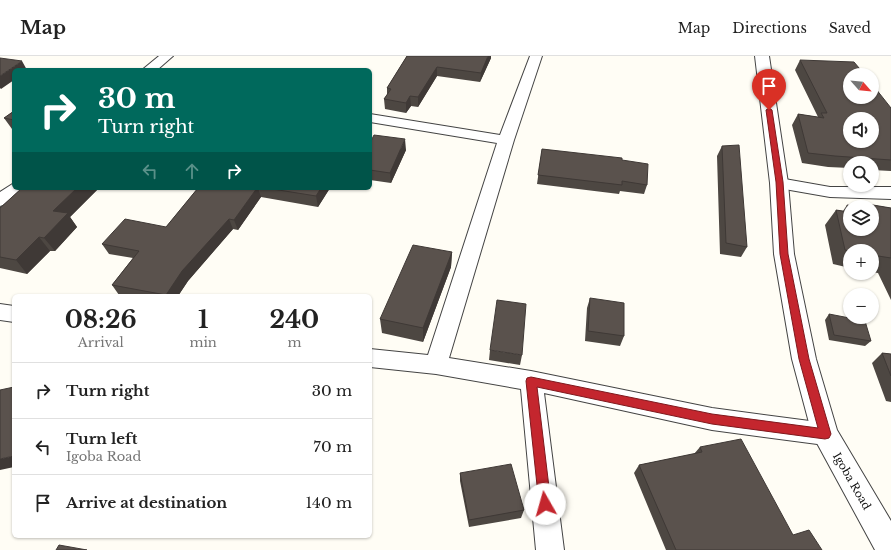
<!DOCTYPE html>
<meta charset="utf-8">
<style>
:root{--surface:#fff;--page:#f2f2f2;--text:#222;--muted:#767676;--line:#e0e0e0}
body{margin:0;font-family:"Libre Baskerville",serif;background:var(--page);color:var(--text);height:100vh;display:flex;flex-direction:column;font-size:15px;white-space:nowrap}
*{box-sizing:border-box;margin:0}
p{font-size:13px;color:var(--muted)}
.icon{flex:none;width:22px;height:22px;fill:none;stroke:currentColor;stroke-width:2;stroke-linecap:round;stroke-linejoin:round}
.map{position:relative;flex:1;overflow:hidden}
.side{position:absolute;left:12px;top:238px;width:360px;height:244px;display:flex;flex-direction:column;background:var(--surface);border-radius:6px;box-shadow:0 1px 3px #0004}
.side>*{flex:none}
.top-card{position:absolute;left:12px;top:12px;width:360px;height:122px;border-radius:6px;box-shadow:0 1px 3px #0004;background:#00695c;color:#fff;overflow:hidden}
.needle{width:26px;rotate:117deg}
.tools{position:absolute;left:843px;top:12px;display:grid;gap:8px}
.tools a{display:grid;place-items:center;width:36px;height:36px;border-radius:50%;background:var(--surface);box-shadow:0 1px 3px #0004;font-size:20px}
.pin{position:absolute;display:grid;place-items:center;width:34px;height:34px;color:#fff;margin:-41px -17px;border-radius:50% 50% 50% 0;rotate:-45deg;box-shadow:0 0 4px #0007}
.pin .icon{rotate:45deg}
.me{position:absolute;width:44px;margin:-22px;rotate:353deg;stroke-linejoin:round;filter:drop-shadow(0 0 3px #0008)}
.turn{display:flex;align-items:center;gap:14px;height:84px;padding:0 20px;font-size:18px}
.turn .icon{width:52px;height:52px;stroke-width:2.5}
.turn b{display:block;font-size:28px;line-height:34px}
.lanes{display:flex;align-items:center;height:38px;padding:0 20px;background:#0003;justify-content:center;gap:20px;direction:ltr}
.lanes .off{opacity:.35}
.eta{display:flex;justify-content:space-evenly;align-items:center;height:68px;text-align:center}
.eta b{font-size:24px;font-weight:800;line-height:28px}
ul{padding:0;list-style:none}
li{display:flex;align-items:center;gap:12px;height:56px;padding:0 20px;border-top:1px solid var(--line)}
li div{flex:1}
li b{display:block;font-size:15px}
li em{font-style:normal}
header{display:flex;align-items:center;gap:24px;box-sizing:border-box;height:56px;padding:0 20px;background:var(--surface);border-bottom:1px solid var(--line)}
header strong{font-size:19px}
nav{display:flex;gap:22px;margin-inline-start:auto;font-size:14px}
.map>svg:first-child{display:block}
</style>
<header>
<strong>Map</strong>
<nav><a>Map</a><a>Directions</a><a>Saved</a></nav>
</header>
<div class="map">
<svg width="891" height="494" viewBox="0 0 891 494">
<rect width="100%" height="100%" fill="#fffdf5"/>
<g fill="none" stroke-linecap="round" stroke-linejoin="round">
<g stroke="#444" stroke-width="2">
<path id="minor" d="M159,0H173L157,14H142Z
M530,0H542L514,84L449,302L531,315L712,352L825,367L833,370L837,378L833,386L825,389L712,374L544,337L564,494H536L521,333L436,318L370,311V293L428,299L497,87L370,66V58L500,79Z
M779,122L830,131H891V143L830,141L773,131L771,127L773,123Z
M14,127V132H24C19,140 9,147 0,150V136Z
M0,248L14,250V266L0,264Z"/>
</g>
<g stroke="#444" stroke-width="2">
<path id="tertiary" d="M755,0H769L788,127L794,198L816,303L837,374L891,465V494H875L812,378L792,303L774,198L770,127Z"/>
</g>
<use href="#minor" fill="#fff" fill-rule="evenodd"/>
<use href="#tertiary" fill="#fff" fill-rule="evenodd"/>
</g>
<path fill="#4d4742" d="M407,0L491,2L480,26L437,20L418,51L411,50L406,57L385,53L384,43L387,39V32Z
M800,4L891,52V115L872,114V107H850V112L828,111L802,107L792,69L798,58L818,61L795,14Z
M14,55V73H12L4,62Z
M370,87L406,94L391,127L370,124Z
M722,90L747,191L741,201L720,198L717,100Z
M542,93L622,104L647,129L644,138L620,135L619,138L537,128Z
M22,132H99L70,161L77,171L55,195H50L27,218L0,212V152Z
M198,132H330L318,151L261,141L238,174L233,173L188,225L178,240H125L119,239L112,229L133,202L109,198L102,188L166,171Z
M861,147L891,152V244L878,217L872,216V195H850V212L833,208L825,169L836,154L843,155L847,149L858,151Z
M452,196L451,211L423,286L382,277L380,263Z
M590,242L624,280L620,290L585,285L587,252Z
M829,258L871,285L865,290L829,284L825,264Z
M490,294L522,299L520,309L489,304Z
M882,297L891,298V346L886,345L872,307Z
M700,391L793,479L822,494H666L634,417L639,409L694,398Z
M460,417L524,454L521,462L469,471L460,425Z"/>
<path fill="#3f3936" d="M488,0H491V2L480,26L481,17Z
M22,5L27,14H14V24L1,33L0,32V20Z
M437,11V20L418,51V41Z
M410,40L411,50L406,57V47Z
M405,83L406,94L391,127L390,117Z
M77,132H99L70,161L77,171L55,195L44,182L53,155Z
M257,132H258L261,141L238,174L234,164Z
M321,132H330L318,151L316,140Z
M229,163L233,173L188,225L178,240H167L166,239L182,215Z
M39,181L50,195L27,218L16,204Z
M452,196L451,211L423,286V272Z
M14,400V411L0,414V403Z"/>
<path fill="#5a524d" stroke="#3f3936" fill-rule="evenodd" d="M407,0H488L481,17L437,11L418,41L410,40L406,47L384,43L391,33L387,32Z
M0,2L22,5L0,20Z
M800,4L854,6L865,19H850V41H872V28L891,52V104L835,100L808,97L798,58L824,62L821,57H827ZM850,63H872V85H850Z
M14,55V64L4,62Z
M374,79L405,83L390,117L370,114V87Z
M739,89L747,191L726,187L722,90Z
M542,93L622,102V104L648,108L647,129L622,125V129L538,119Z
M22,132H77L53,155L68,157L44,182L39,181L16,204L0,201V152Z
M198,132H257L234,164L229,163L182,215L166,239L112,229L139,195L102,188L125,163L166,171Z
M266,132H321L316,140Z
M861,147L891,152V202L872,199V195H851L845,194L836,154L849,156L847,149L860,151H850V173H872V151H862Z
M413,189L452,196L423,272L380,263Z
M590,242L624,247V280L588,275Z
M497,244L526,248L522,299L490,294Z
M829,258L865,265L871,285L834,279Z
M882,297L891,298V320Z
M14,331V400L0,403V334Z
M741,383L793,479L809,474L822,494H676L639,409L702,396L700,391Z
M511,408L524,454L469,464L460,417Z
M59,489L87,494H56Z"/>
<path fill="#c4262e" stroke="#7f191e" d="M769,52L772,54L783,126L788,198L809,303L831,378L829,382L825,383L712,368L537,331L551,448L549,452L545,454L541,452L539,448L526,325L527,322L531,321L712,358L818,372L799,303L780,198L776,126L766,54Z"/>
<g text-anchor="middle" dominant-baseline="central" stroke-width="4" stroke-linejoin="round" paint-order="stroke">
<g font-size="11" fill="#111" stroke="#fff">
<text transform="translate(852 425) rotate(60)">Igoba Road</text>
</g>
</g>
</svg>
<div class="tools">
<a><svg class="needle" viewBox="-14 -14 28 28"><path d="M0-13l5 13h-10z" fill="#e53935"/><path d="M0 13l5-13h-10z" fill="#767676"/></svg></a>
<a><svg class="icon" aria-label="sound" viewBox="0 0 24 24"><path d="M4 9h4l5-4v14l-5-4H4zM17 9q2 3 0 6"/></svg></a>
<a><svg class="icon" aria-label="search" viewBox="0 0 24 24"><circle cx="10" cy="10" r="6"/><path d="M15 15l6 6"/></svg></a>
<a><svg class="icon" aria-label="layers" viewBox="0 0 24 24"><path d="M12 4l9 5-9 5-9-5zM3 14l9 5 9-5"/></svg></a>
<a>+</a>
<a>−</a>
</div>
<div class="pin" style="left:769px;top:54px;background:#d93025"><svg class="icon" aria-label="arrive" viewBox="0 0 24 24"><path d="M6 21V4h12l-3 4 3 4H6"/></svg></div>
<svg class="me" style="left:545px;top:448px" viewBox="-20 -20 40 40"><circle r="19" fill="#fff"/><path d="M0-13L10 11 0 6-10 11z" fill="#c4262e"/></svg>
<div class="top-card">
<div class="turn"><svg class="icon" aria-label="right" viewBox="0 0 24 24"><path d="M7 20v-9h11M14 6l5 5-5 5"/></svg><div><b>30 m</b>Turn right</div></div>
<div class="lanes"><svg class="icon off" aria-label="left" viewBox="0 0 24 24"><path d="M17 20v-9H6M10 6l-5 5 5 5"/></svg><svg class="icon off" aria-label="ahead" viewBox="0 0 24 24"><path d="M12 20V5M6 11l6-6 6 6"/></svg><svg class="icon" aria-label="right" viewBox="0 0 24 24"><path d="M7 20v-9h11M14 6l5 5-5 5"/></svg></div>
</div>
<section class="side">
<div class="eta">
<div><b>08:26</b><p>Arrival</p></div>
<div><b>1</b><p>min</p></div>
<div><b>240</b><p>m</p></div>
</div>
<ul>
<li><svg class="icon" aria-label="right" viewBox="0 0 24 24"><path d="M7 20v-9h11M14 6l5 5-5 5"/></svg><div><b>Turn right</b></div><em>30 m</em></li>
<li><svg class="icon" aria-label="left" viewBox="0 0 24 24"><path d="M17 20v-9H6M10 6l-5 5 5 5"/></svg><div><b>Turn left</b><p>Igoba Road</p></div><em>70 m</em></li>
<li><svg class="icon" aria-label="arrive" viewBox="0 0 24 24"><path d="M6 21V4h12l-3 4 3 4H6"/></svg><div><b>Arrive at destination</b></div><em>140 m</em></li>
</ul>
</section>
</div>
